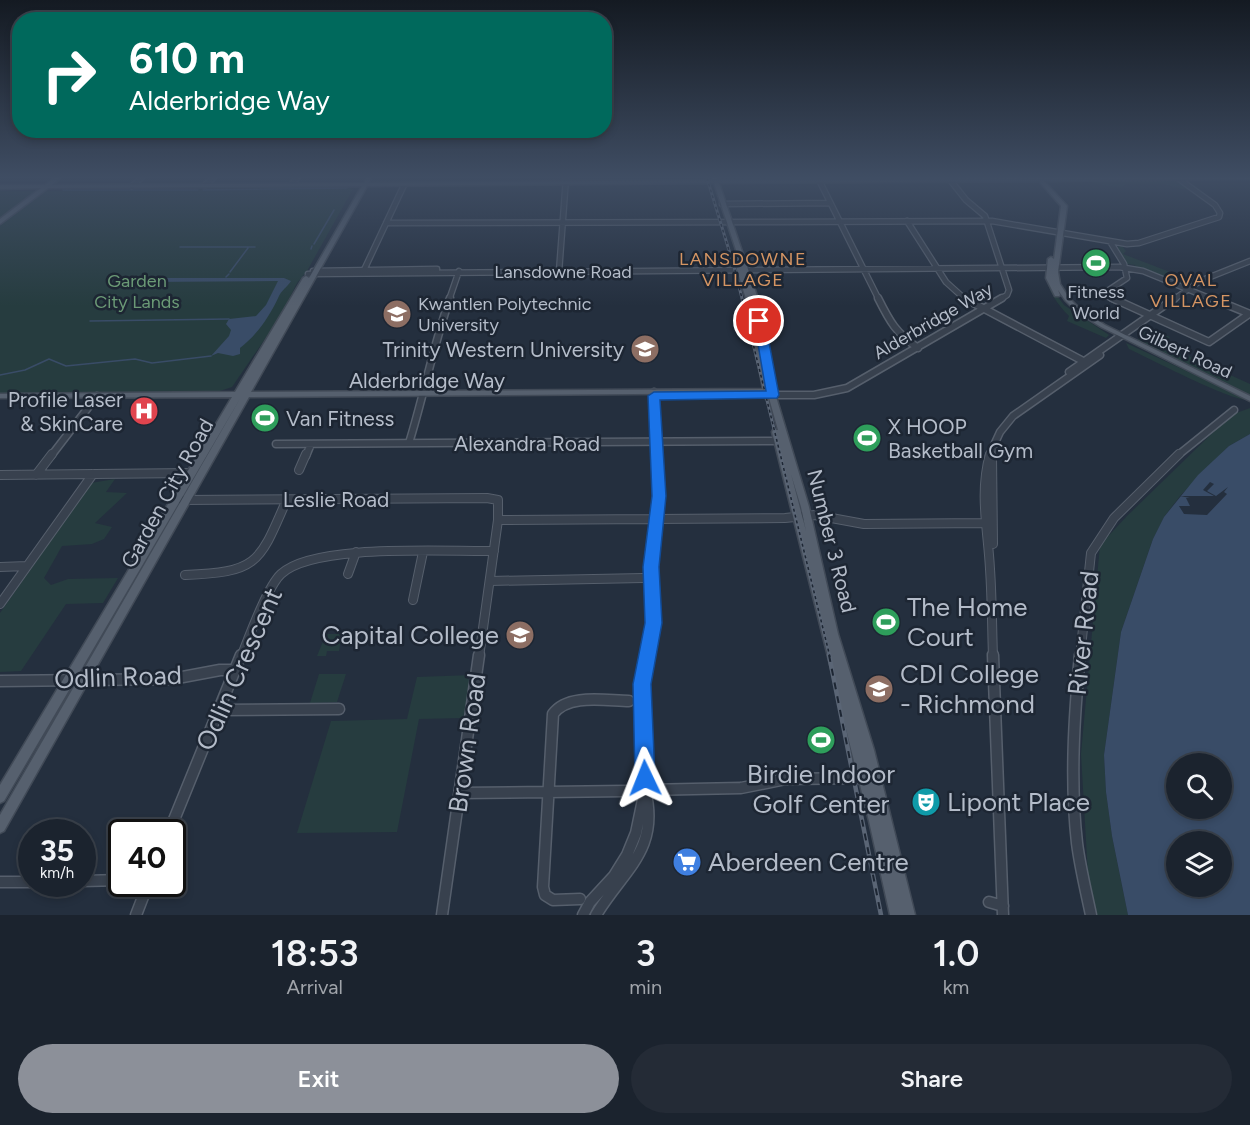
<!DOCTYPE html>
<style>
:root{--surface:#1b232e;--page:#242b36;--text:#f1f3f6;--muted:#a0a4aa;--line:#39404a;--accent:#8c9099}
body{margin:0;font-family:Figtree,sans-serif;background:var(--page);color:var(--text);height:100vh;display:flex;flex-direction:column;font-size:22px;white-space:nowrap}
*{box-sizing:border-box;margin:0}
p{font-size:20px;color:var(--muted)}
.icon{flex:none;width:33px;height:33px;fill:none;stroke:currentColor;stroke-width:2;stroke-linecap:round;stroke-linejoin:round}
.map{position:relative;height:915px;overflow:hidden}
.drawer{display:flex;flex-direction:column;background:var(--surface);flex:1}
.drawer>*{flex:none}
.guide{position:absolute;left:12px;top:12px;width:600px;height:126px;border-radius:24px;box-shadow:0 3px 9px #0003,0 0 0 2px var(--line);background:#00695c;color:#fff;overflow:hidden}
.tools{position:absolute;left:1166px;top:753px;display:grid;gap:12px}
.tools a{display:grid;place-items:center;width:66px;height:66px;border-radius:50%;background:var(--surface);box-shadow:0 3px 9px #0003,0 0 0 2px var(--line);font-size:30px}
.speed{position:absolute;left:18px;top:819px;display:flex;gap:12px;font-size:30px;font-weight:700;text-align:center}
.speed>*{display:grid;place-content:center;width:78px;height:78px;border-radius:50%;background:var(--surface);box-shadow:0 3px 9px #0003,0 0 0 2px var(--line);line-height:1}
.speed small{font-size:15px;font-weight:400}
.speed .limit{border:3px solid #111;border-radius:9px;background:#fff;color:#111}
.pin{position:absolute;display:grid;place-items:center;width:51px;height:51px;color:#fff;margin:-26px;border:3px solid #fff;border-radius:50%;box-shadow:0 2px 6px #0007}
.me{position:absolute;width:66px;margin:-33px;rotate:358deg;stroke-linejoin:round;filter:drop-shadow(0 0 4px #0008)}
.turn{display:flex;align-items:center;gap:21px;height:126px;padding:0 18px;font-size:27px}
.turn .icon{width:78px;height:78px;stroke-width:2.5}
.turn b{display:block;font-size:42px;line-height:51px}
.eta{display:flex;justify-content:space-evenly;align-items:center;height:102px;text-align:center}
.eta b{font-size:36px;font-weight:600;line-height:42px}
.cta{display:flex;gap:12px;margin-top:auto;padding:12px 18px}
.cta a{flex:1;height:69px;border-radius:36px;background:var(--accent);color:#fff;font-size:24px;font-weight:600;line-height:69px;text-align:center}
.cta a+a{background:var(--page);color:var(--text)}
.map>svg:first-child{display:block}
</style>
<div class="map">
<svg width="1250" height="915" viewBox="0 0 1250 915">
<rect width="100%" height="100%" fill="#242f3e"/>
<path fill="#263c3f" d="M1178,181L1189,189C1177,190 1169,184 1161,184C1150,185 1140,184 1129,184C1125,184 1123,187 1119,187C1110,186 1101,186 1092,182Z
M351,188L353,189L307,271L297,283L280,317L232,387L220,391L159,394L0,393V226L46,191Z
M0,191H35L0,218Z
M1122,246L1126,251L1123,254L1191,280L1183,285L1131,267L1136,265L1127,264L1117,252V247Z
M1045,272L1049,285L1064,305L1109,335L1106,338L1067,321L1069,316C1057,304 1047,290 1045,272Z
M1155,331L1170,337L1162,344L1250,384V395L1137,340L1142,338L1140,336L1145,332Z
M1126,343L1249,400C1230,401 1151,359 1129,349Z
M1250,408V434L1229,446L1180,496L1164,517L1153,539L1121,632L1104,755L1106,792L1112,836L1128,915H1097L1088,875L1081,754L1100,545L1127,516L1231,415Z
M115,479L106,492L127,493L95,523L112,527L104,539L92,544L62,546L44,578L51,585L68,579L118,578L103,603L66,604L21,671L0,672V613L91,483Z
M326,634H342L339,651H327L326,656H317Z
M319,674H346L337,702L310,703Z
M472,675L463,718L419,719L397,832L297,833L331,721L407,719L417,677Z"/>
<path fill="#394c67" fill-rule="evenodd" d="M147,278H284L291,281C288,286 281,291 279,296C270,316 257,335 240,348V354L233,356L218,353L211,356L229,336L231,330L226,324L229,319L256,316L266,305L278,281L144,282Z
M1250,434V915H1128L1112,836L1106,792L1104,755L1121,632L1153,539L1164,517L1198,475L1229,446ZM1176,764H1221V808H1176ZM1176,842H1221V886H1176Z"/>
<path fill="#242f3e" d="M1210,482L1214,484L1207,491L1216,496L1228,487L1224,492L1227,494L1207,515L1184,514L1179,506H1172H1190L1186,498H1190L1180,496H1214L1203,490Z"/>
<g fill="none" stroke-linecap="round" stroke-linejoin="round">
<path stroke="#394c67" stroke-width="1.5" d="M63,190H198
M203,190L347,188
M314,244L334,210
M180,247H255
M311,249L312,246
M230,272L248,248
M226,277L229,274
M90,321L229,319
M0,375L25,370L49,359L66,366L135,359L152,363L211,356"/>
<g stroke="#565f6c" stroke-width="7">
<path id="minor-far3" d="M818,178L879,300
M951,181L966,200L985,216L1009,290L1007,295L999,300
M292,184L297,178
M205,185L213,178
M132,186L141,178
M722,204L830,203
M907,221L946,282L966,300
M777,222L992,221L1127,244L1139,243L1219,217L1220,213L1215,205L1179,179
M386,223L779,222
M1111,243L1124,264L1127,278L1103,294L1115,300
M364,270L404,185
M313,271L437,269
M559,272L566,178
M308,274L1119,267L1143,271L1214,300
M449,300L459,271
M1173,300L1200,281L1250,261"/>
</g>
<g stroke="#565f6c" stroke-width="9">
<path id="minor-far2" d="M878,298C890,322 896,333 918,348
M964,298L1083,361
M1112,298L1209,342L1249,314
M1211,298L1250,314
M1069,372L1175,298
M654,392L657,456
M773,395H814L847,388L1002,298
M409,443C424,395 433,346 450,298
M276,444L778,441
M51,456L97,396
M306,456L311,444
M989,456L1000,432L1013,416L1100,355L1099,353
M1177,456L1234,410"/>
</g>
<g stroke="#565f6c" stroke-width="10">
<path id="minor-far1" d="M990,454C979,493 988,530 990,569C992,598 992,628 993,657
M992,456L993,544
M299,470L306,454
M0,475L190,473
M36,475L52,454
M182,500L487,498L498,500V520L479,657
M498,520L785,518L815,515L864,524L985,523
M0,567L27,566
M348,574L356,552
M185,575C258,572 259,564 287,499
M490,581L643,578
M413,600L423,552
M0,604L93,474
M241,657C249,637 267,587 281,574C313,543 447,552 494,551
M647,657L653,623L651,567L659,496L657,454
M1080,657L1091,553L1114,518L1179,454"/>
</g>
<g stroke="#565f6c" stroke-width="13">
<path id="minor" d="M993,655L1003,915
M1080,655C1074,717 1070,781 1077,843C1080,867 1086,891 1091,915
M0,681L172,679L220,670H236
M220,710L339,709
M645,790L741,788L786,779L866,778
M461,793L626,791
M169,832L241,655
M82,881L122,880
M0,882H32
M580,899L553,900L545,895L543,887L553,714C568,693 607,701 629,701
M989,902L1003,906
M136,915L148,884
M442,915L479,655
M583,915L590,902L614,876L627,855L636,833L645,790L642,684L647,655
M596,915C624,869 660,850 645,790"/>
</g>
<g stroke="#414a57" stroke-width="3">
<path id="major" d="M55,178H60L52,185L364,183L367,178H371L369,183L713,180V178H717L718,180L1037,178H1250V179L1044,181L1067,206L1058,272L1060,284L1069,298L1081,310L1105,325L1250,396V401L1101,327L1077,312L1065,300L1058,290L1060,295L1059,296H1055L1046,278L1048,259L1051,257L1054,259L1061,206L1039,181L719,183L759,302L775,389L777,391L775,393L777,400L809,507L838,634L874,750L915,915H890L869,821L772,432L773,430H778L769,398H765L764,393L249,397L4,831L0,833V815L241,397L4,801L0,803V785L232,397L0,398V394L235,392L303,278L306,276L309,278L362,186L48,188L0,224V219L41,188L0,189V185H45ZM714,183L738,256L733,257L747,302L763,389L251,392L367,186ZM791,474L801,507L806,531Z"/>
</g>
<use href="#minor-far3" stroke="#38414e" stroke-width="4.5"/>
<use href="#minor-far2" stroke="#38414e" stroke-width="6"/>
<use href="#minor-far1" stroke="#38414e" stroke-width="8"/>
<use href="#minor" stroke="#38414e" stroke-width="10"/>
<use href="#major" fill="#56606e" fill-rule="evenodd"/>
<g stroke="#5a6575" stroke-width="3">
<path id="rail-far1" d="M707,178L735,270L830,657"/>
</g>
<g stroke="#5a6575" stroke-width="4.5">
<path id="rail" d="M829,655L881,915"/>
</g>
<use href="#rail-far1" stroke="#1d2633" stroke-width="1.5" stroke-dasharray="3" stroke-linecap="butt"/>
<use href="#rail" stroke="#1d2633" stroke-width="2" stroke-dasharray="7" stroke-linecap="butt"/>
</g>
<linearGradient id="sky" x2="0" y2="1"><stop stop-color="#141a22"/><stop offset="0.58" stop-color="#3f4d63"/><stop offset="1" stop-color="#3f4d63" stop-opacity="0"/></linearGradient>
<rect width="1250" height="306" fill="url(#sky)"/>
<path fill="#1a73e8" stroke="#114b97" stroke-width="1.5" d="M759,318L765,321L779,395L777,398L660,400L666,496L659,567L662,623L651,684L655,778L652,785L645,788L638,785L635,778L633,684L645,623L643,567L652,496L648,396L654,392L766,391L754,321Z"/>
<defs>
<g id="stadium-disc" transform="scale(1.5)"><circle r="9.5" fill="#2e9e5b" stroke="#1d2633"/><path d="M0-5a6.5 5 0 1 0 0 10a6.5 5 0 1 0 0-10ZM-3.5-1.8h7v3.6h-7Z" fill="#fff"/></g>
<g id="university-disc" transform="scale(1.5)"><circle r="9.5" fill="#8d6e63" stroke="#1d2633"/><path d="M0-5L7-2L0 1L-7-2ZM-4 1L0 2.5L4 1V4Q0 6-4 4Z" fill="#fff"/></g>
<g id="hospital-disc" transform="scale(1.5)"><circle r="9.5" fill="#e0444e" stroke="#1d2633"/><path d="M-5-5h3v3.5h4V-5h3V5h-3V1.5h-4V5h-3Z" fill="#fff"/></g>
<g id="theatre-disc" transform="scale(1.5)"><circle r="9.5" fill="#0f9aa8" stroke="#1d2633"/><path d="M-5-5.5Q0-4 5-5.5V0Q5 5 0 6Q-5 5-5 0ZM-3.3-2.5H-1v1.5H-3.3ZM1-2.5H3.3v1.5H1ZM-2.8 1Q0 5.5 2.8 1Z" fill="#fff"/></g>
<g id="supermarket-disc" transform="scale(1.5)"><circle r="9.5" fill="#3f7fe0" stroke="#1d2633"/><path d="M-6-5.5h2.5l.6 2H6L4.5 2H-2.5L-4.4-4H-6ZM-1.5 3.2a1.3 1.3 0 1 0 .1 0ZM3 3.2a1.3 1.3 0 1 0 .1 0Z" fill="#fff"/></g>
</defs>
<g fill-rule="evenodd">
<use href="#stadium-disc" x="1096" y="263"/>
<use href="#university-disc" x="397" y="314"/>
<use href="#university-disc" x="645" y="349"/>
<use href="#hospital-disc" x="144" y="411"/>
<use href="#stadium-disc" x="265" y="418"/>
<use href="#stadium-disc" x="867" y="438"/>
<use href="#stadium-disc" x="886" y="622"/>
<use href="#university-disc" x="520" y="635"/>
<use href="#university-disc" x="879" y="689"/>
<use href="#stadium-disc" x="821" y="740"/>
<use href="#theatre-disc" x="926" y="802"/>
<use href="#supermarket-disc" x="687" y="862"/>
</g>
<g text-anchor="middle" dominant-baseline="central" stroke-width="5" stroke-linejoin="round" paint-order="stroke">
<g font-size="18" letter-spacing="1.5" fill="#d59563" stroke="#1d2633">
<text x="743" y="259">LANSDOWNE<tspan x="743" dy="21">VILLAGE</tspan></text>
<text x="1191" y="280">OVAL<tspan x="1191" dy="21">VILLAGE</tspan></text>
</g>
<g font-size="18" fill="#b4bcc9" stroke="#1d2633">
<text x="563" y="272">Lansdowne Road</text>
<text transform="translate(933 321) rotate(-30)">Alderbridge Way</text>
<text transform="translate(1185 352) rotate(25)">Gilbert Road</text>
</g>
<g font-size="18" fill="#6b9a76" stroke="#1d2633">
<text x="137" y="281">Garden<tspan x="137" dy="21">City Lands</tspan></text>
</g>
<g font-size="18" fill="#b4bcc9" stroke="#1d2633">
<text x="1096" y="292">Fitness<tspan x="1096" dy="21">World</tspan></text>
<text x="418" y="304" text-anchor="start">Kwantlen Polytechnic<tspan x="418" dy="21">University</tspan></text>
</g>
<g font-size="21" fill="#b4bcc9" stroke="#1d2633" text-anchor="end">
<text x="624" y="349">Trinity Western University</text>
<text x="123" y="399">Profile Laser<tspan x="123" dy="24">&amp; SkinCare</tspan></text>
<text x="286" y="418" text-anchor="start">Van Fitness</text>
<text x="888" y="426" text-anchor="start">X HOOP<tspan x="888" dy="24">Basketball Gym</tspan></text>
</g>
<g font-size="21" fill="#b4bcc9" stroke="#1d2633">
<text x="427" y="380">Alderbridge Way</text>
<text x="527" y="443">Alexandra Road</text>
<text transform="translate(167 493) rotate(-61)">Garden City Road</text>
<text x="336" y="499">Leslie Road</text>
<text transform="translate(832 541) rotate(76)">Number 3 Road</text>
</g>
<g font-size="26" fill="#b4bcc9" stroke="#1d2633" text-anchor="start">
<text x="907" y="607">The Home<tspan x="907" dy="30">Court</tspan></text>
<text x="499" y="635" text-anchor="end">Capital College</text>
<text x="900" y="674">CDI College<tspan x="900" dy="30">- Richmond</tspan></text>
<text x="821" y="774" text-anchor="middle">Birdie Indoor<tspan x="821" dy="30">Golf Center</tspan></text>
<text x="947" y="802">Lipont Place</text>
<text x="708" y="862">Aberdeen Centre</text>
</g>
<g font-size="26" fill="#b4bcc9" stroke="#1d2633">
<text transform="translate(1083 633) rotate(-84)">River Road</text>
<text transform="translate(239 669) rotate(-66)">Odlin Crescent</text>
<text transform="translate(118 677) rotate(-2)">Odlin Road</text>
<text transform="translate(467 743) rotate(-82)">Brown Road</text>
</g>
</g>
</svg>
<div class="tools">
<a><svg class="icon" aria-label="search" viewBox="0 0 24 24"><circle cx="10" cy="10" r="6"/><path d="M15 15l6 6"/></svg></a>
<a><svg class="icon" aria-label="layers" viewBox="0 0 24 24"><path d="M12 4l9 5-9 5-9-5zM3 14l9 5 9-5"/></svg></a>
</div>
<div class="speed"><div>35<small>km/h</small></div><div class="limit">40</div></div>
<div class="pin" style="left:759px;top:321px;background:#d93025"><svg class="icon" aria-label="arrive" viewBox="0 0 24 24"><path d="M6 21V4h12l-3 4 3 4H6"/></svg></div>
<svg class="me" style="left:645px;top:778px" viewBox="-20 -20 40 40"><path d="M0-17L14 15 0 8-14 15z" fill="#1a73e8" stroke="#fff" stroke-width="4"/></svg>
<div class="guide">
<div class="turn"><svg class="icon" aria-label="right" viewBox="0 0 24 24"><path d="M7 20v-9h11M14 6l5 5-5 5"/></svg><div><b>610 m</b>Alderbridge Way</div></div>
</div>
</div>
<section class="drawer">
<div class="eta">
<div><b>18:53</b><p>Arrival</p></div>
<div><b>3</b><p>min</p></div>
<div><b>1.0</b><p>km</p></div>
</div>
<div class="cta"><a>Exit</a><a>Share</a></div>
</section>
